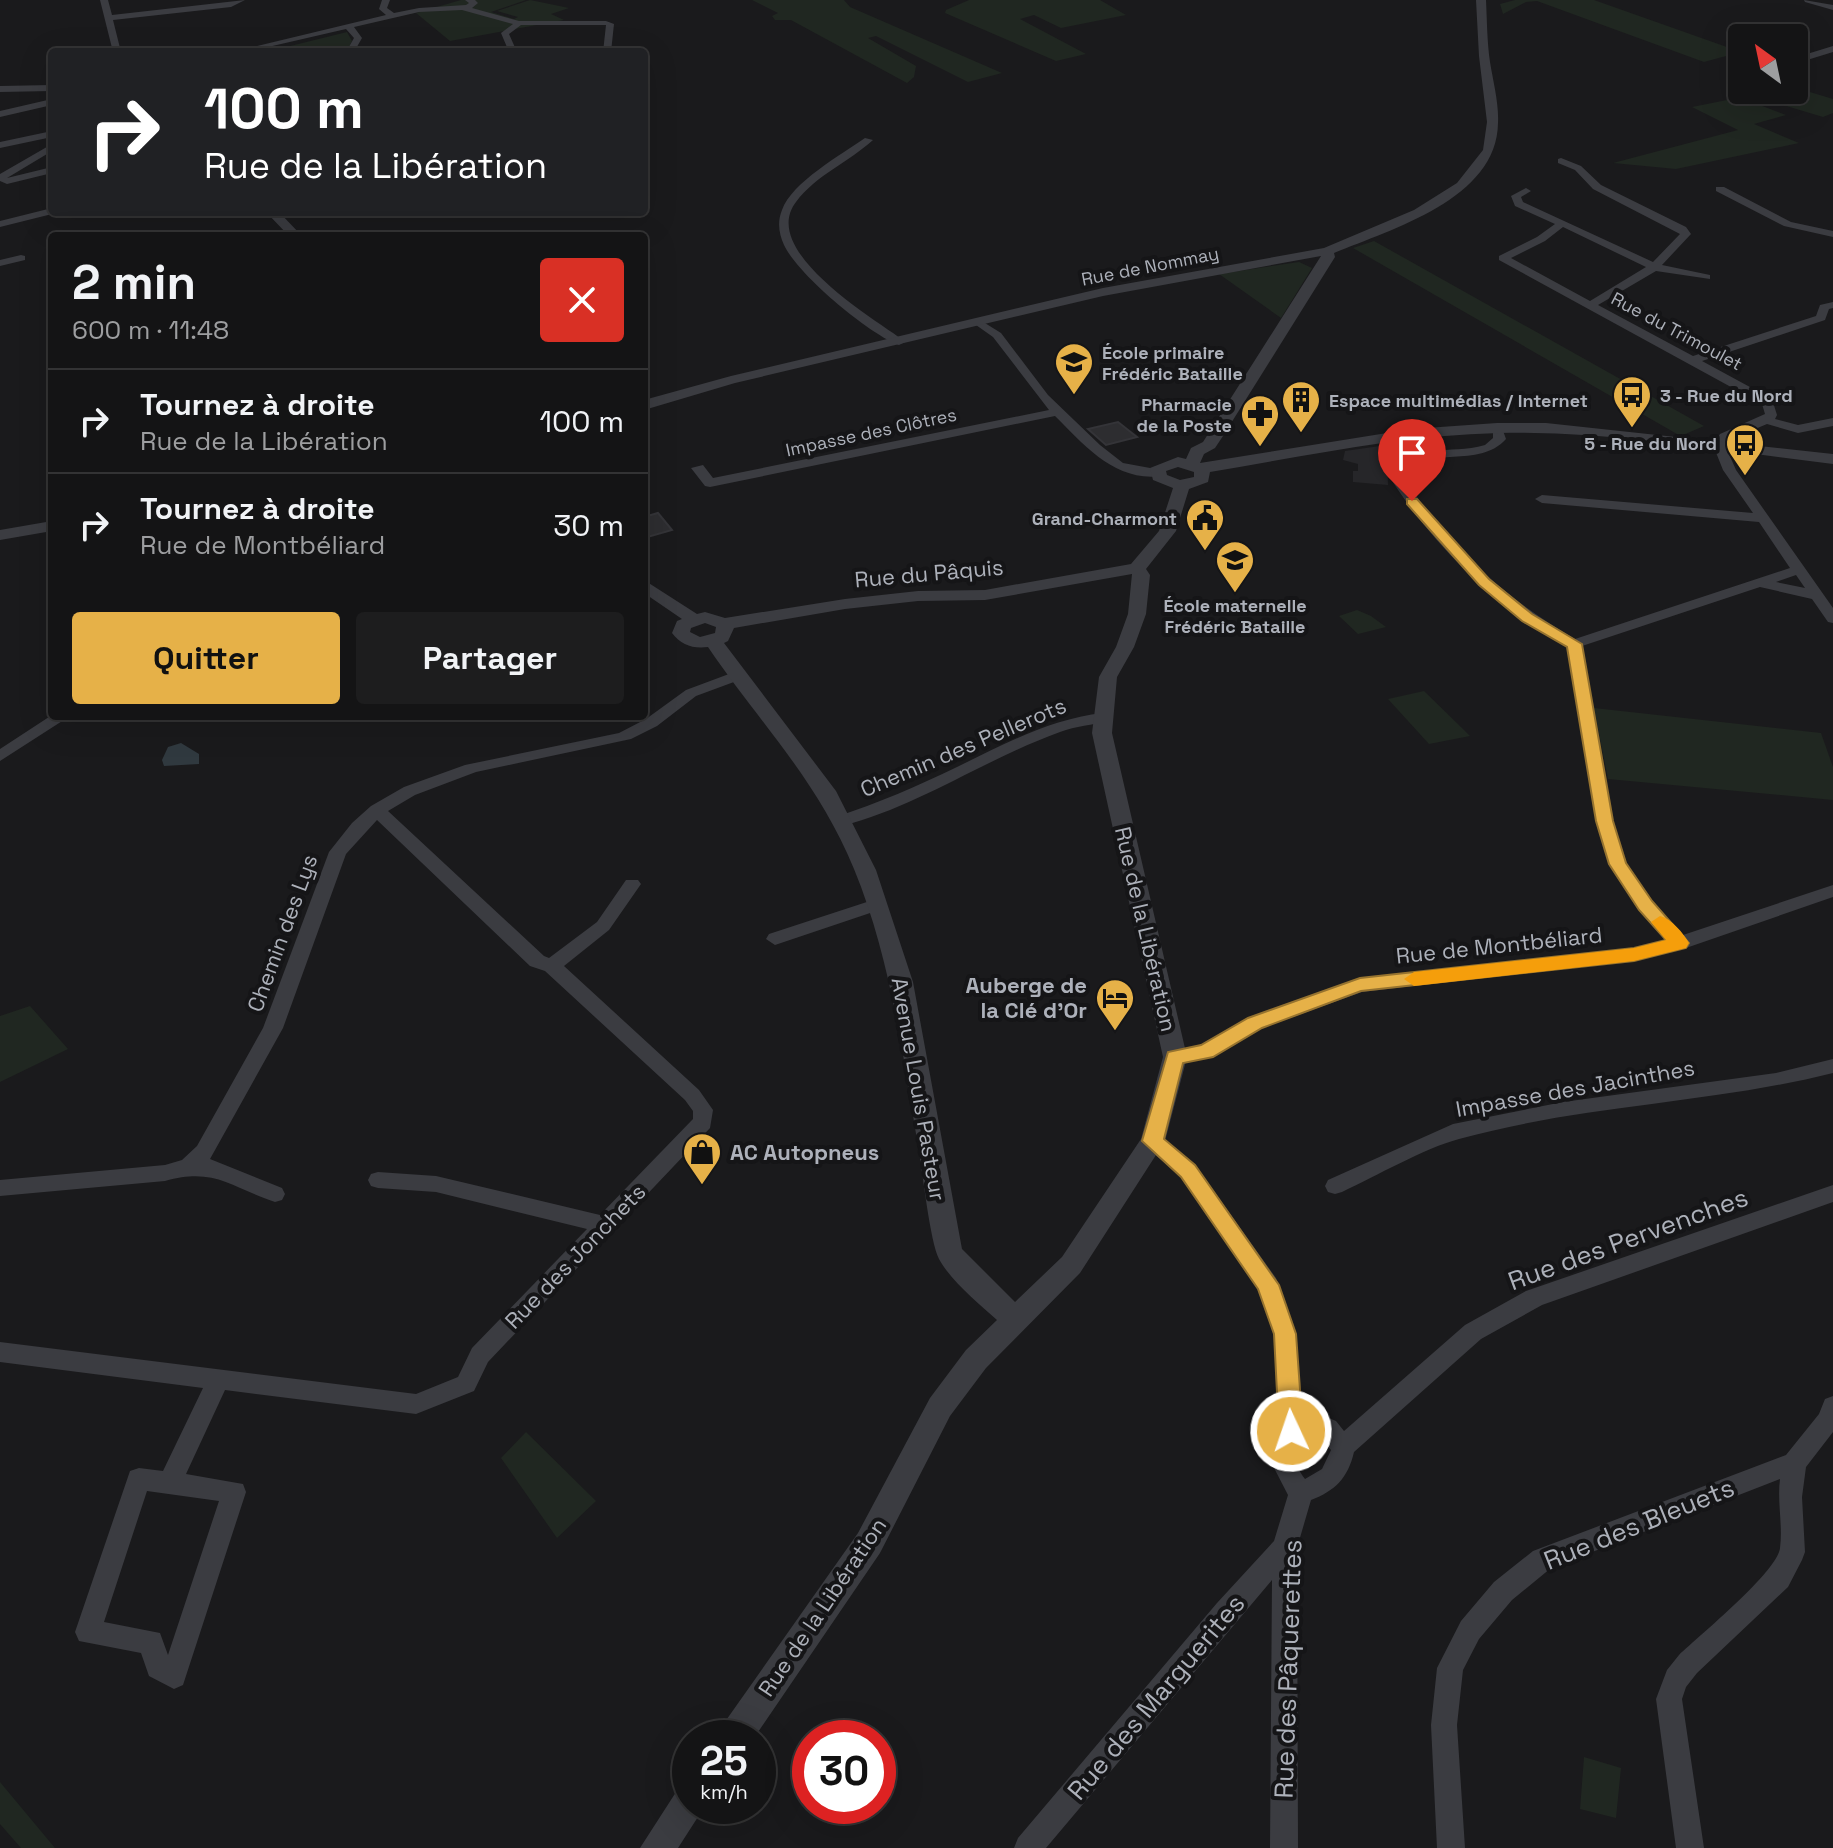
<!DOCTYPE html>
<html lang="fr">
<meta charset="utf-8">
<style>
:root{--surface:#141415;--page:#1d1d1e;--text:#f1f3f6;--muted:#9d9ea0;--line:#333334;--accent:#e6b148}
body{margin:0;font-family:"Space Grotesk",sans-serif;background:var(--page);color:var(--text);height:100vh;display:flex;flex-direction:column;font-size:30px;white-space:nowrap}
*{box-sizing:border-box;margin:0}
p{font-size:26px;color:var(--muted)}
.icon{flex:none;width:44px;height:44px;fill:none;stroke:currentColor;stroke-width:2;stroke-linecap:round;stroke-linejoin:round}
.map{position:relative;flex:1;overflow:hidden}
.drawer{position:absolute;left:48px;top:232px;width:600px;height:488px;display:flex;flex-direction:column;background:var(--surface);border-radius:8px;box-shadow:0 8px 32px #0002,0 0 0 2px var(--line)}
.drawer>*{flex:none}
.top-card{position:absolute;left:48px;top:48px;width:600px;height:168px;border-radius:8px;box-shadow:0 8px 32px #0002,0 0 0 2px var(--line);background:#202124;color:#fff;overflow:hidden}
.needle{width:52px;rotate:327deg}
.buttons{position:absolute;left:1728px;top:24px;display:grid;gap:16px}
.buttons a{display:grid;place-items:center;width:80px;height:80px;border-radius:8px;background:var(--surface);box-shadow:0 8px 32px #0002,0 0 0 2px var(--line);font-size:40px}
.speed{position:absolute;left:672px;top:1720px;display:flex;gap:16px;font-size:40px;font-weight:700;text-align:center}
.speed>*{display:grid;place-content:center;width:104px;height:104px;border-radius:50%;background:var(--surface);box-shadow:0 8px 32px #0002,0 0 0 2px var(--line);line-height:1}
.speed small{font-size:20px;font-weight:400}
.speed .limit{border:12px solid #d22;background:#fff;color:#111}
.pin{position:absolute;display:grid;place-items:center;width:68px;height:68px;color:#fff;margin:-82px -34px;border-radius:50% 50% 50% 0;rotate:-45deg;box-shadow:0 0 8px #0007}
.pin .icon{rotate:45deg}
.me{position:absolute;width:88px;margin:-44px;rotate:357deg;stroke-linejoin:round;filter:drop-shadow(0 0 6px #0008)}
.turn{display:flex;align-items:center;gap:28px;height:168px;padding:0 24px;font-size:36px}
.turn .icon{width:104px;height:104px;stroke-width:2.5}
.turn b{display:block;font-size:56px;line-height:68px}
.round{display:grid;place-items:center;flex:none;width:84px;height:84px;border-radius:8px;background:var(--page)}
.summary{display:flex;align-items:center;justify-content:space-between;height:136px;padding:0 24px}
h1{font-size:48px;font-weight:600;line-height:60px}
.button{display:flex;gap:16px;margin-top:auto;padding:16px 24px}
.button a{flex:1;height:92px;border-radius:8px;background:var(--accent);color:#111;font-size:32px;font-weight:600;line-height:92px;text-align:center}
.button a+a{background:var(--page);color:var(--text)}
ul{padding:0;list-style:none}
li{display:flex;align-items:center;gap:24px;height:104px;padding:0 24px;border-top:2px solid var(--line)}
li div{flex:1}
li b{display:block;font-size:30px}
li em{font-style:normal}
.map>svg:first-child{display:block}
</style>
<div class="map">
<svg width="1833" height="1848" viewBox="0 0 1833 1848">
<rect width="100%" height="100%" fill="#1a1a1c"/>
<path fill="#262629" d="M1387,445L1388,485L1353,482V471H1358V464L1343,460L1345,451Z"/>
<path fill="#202721" d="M461,0H526L491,12L514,19L518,17L497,11L530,0L569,8L551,14L564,20L450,41L416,13Z
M752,0H844L850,7L1002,73L968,82L876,36L868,38L916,66L914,77L907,83L791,20H775L772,16L778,13Z
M969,0H1100L1126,15L1061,28L1034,15L1020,19L1086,54L1056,61L945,13L946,10Z
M1515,0H1594L1741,52L1704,62L1537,1L1526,2L1503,14L1500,4Z
M347,32L352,41L347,52H266Z
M1800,89L1833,99V113L1823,117L1770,101Z
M1777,90H1781L1752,102L1786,115L1754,124L1799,143L1676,169L1613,163L1738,130L1692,107Z
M1374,241L1704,426L1683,435L1677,434L1353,248Z
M1299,262L1312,268L1281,318L1219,274Z
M1357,610L1371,616L1386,627L1358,634L1339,616Z
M1424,691L1464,730L1470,736L1429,744L1388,699Z
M1594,708L1821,733L1833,767V800L1608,779Z
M30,1006L68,1049L0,1082V1016Z
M526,1432L596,1501L557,1538L501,1458Z
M1584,1757L1621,1768L1616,1818L1580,1809Z
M0,1782L55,1848H21L0,1824Z"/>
<path fill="#30393f" d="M181,743L199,754V764L164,766L162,760L168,747Z"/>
<path fill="#2d2d30" stroke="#343438" stroke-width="2" d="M1118,422L1137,437L1106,445L1088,429Z
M658,513L672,530L644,538V517Z"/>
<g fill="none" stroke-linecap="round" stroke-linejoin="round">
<path fill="#3b3c41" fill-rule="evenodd" d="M100,0H108L112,15L245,0L231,7L113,20L121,52H113Z
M382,0H390L387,8L394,13L419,8L466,5L469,3L465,0H475L478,3L472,8L519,21H606L614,24L611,52H603L606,25H521L509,34L517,52H509L501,33L513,24L462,10L419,12L354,27L362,38L354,52H346L354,38L346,29L247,52H232L386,15L379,9Z
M1804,0L1833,5V10L1805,2Z
M1833,46V52L1794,64V58Z
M52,85V91L0,92V86Z
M52,131V137L0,148V142Z
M865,138L873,140C849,162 816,175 796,202C759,250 871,317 903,340L905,342L899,345C869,334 798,275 784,245C779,234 777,222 782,210C792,182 841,155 865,138Z
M52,144V151L7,178L52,167V173L7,184L0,181V174Z
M1561,158L1581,166L1601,185L1686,227L1691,234L1662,265L1710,275V279L1656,271L1598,305L1693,356L1816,316L1820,305L1833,302V308L1829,309L1825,320L1702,361L1772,399L1777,415L1775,419L1798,425L1833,418V426L1798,433L1767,424L1729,440L1725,445L1736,470L1833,608V623L1828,622L1812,599L1760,587L1582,646L1612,821L1627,864L1651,902L1683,935L1833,885V897L1686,948L1634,960L1362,992L1262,1028L1213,1056L1175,1064L1168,1062L1165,1057L1168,1052L1201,1045L1248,1018L1360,978L1634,948L1666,940L1639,910L1609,864L1596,821L1567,646C1494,605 1434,547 1389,476C1416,439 1448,456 1485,445L1493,438V425H1501L1506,439C1478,470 1429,443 1403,476C1446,544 1505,599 1575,639L1790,568L1759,522L1542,503L1535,499L1542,495L1753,513L1723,470L1713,445L1720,434L1765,414L1762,404L1499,260V256L1537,237L1555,224L1515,206L1511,196L1526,188L1531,191L1521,197L1523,202L1653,262L1680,234L1593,189L1575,170L1558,163V159ZM1563,227L1646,267L1590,301L1511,258L1545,241ZM1796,575L1805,588L1776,582Z
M1716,187H1724L1791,222L1833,231V237L1784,226L1716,191Z
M52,208V212L56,213L0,227V221Z
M21,255L25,256V260L0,266V260Z
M980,320L1001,333L1048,395L1100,445L1123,463L1161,470V476C1115,482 1084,445 1055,416L710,487L705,486L691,468L703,465L713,478L1049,410L993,337L976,325V321Z
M737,671L745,676L742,679L696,696L657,726L631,739L476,772L415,795L388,811L544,956L549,958L597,922L626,880H638L641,884L609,930L564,966L699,1090L713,1110L710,1128L488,1362L474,1391L416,1414L225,1390L186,1474L243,1484L246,1492L183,1685L174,1689L149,1676L141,1653L79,1641L75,1632L130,1471L139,1468L163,1471L203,1388L0,1362V1342L416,1394L458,1377L472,1348L587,1229L436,1192L378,1188L371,1186L368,1180L371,1174L378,1172L436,1176L600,1215L693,1119V1111L685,1100L545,971L530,966L377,820L346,854L283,1028L210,1159L282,1188L285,1194L282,1200L275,1202C230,1187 215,1167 165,1181L0,1196V1180L165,1165L182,1160L197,1146L263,1028L329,852L352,823L371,806L404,787L465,765L619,733L646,719L686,690ZM147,1491L219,1501L168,1655L160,1633L104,1622Z
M1103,713L1111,718L1109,721C1092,725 1076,726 1060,732C985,759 919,806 842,826L834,821L836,817C878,803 918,786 957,767C1004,744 1050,719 1103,713Z
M52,715L70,716L0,761V749Z
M876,899L882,901L885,905L882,909L775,945L766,939L769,934Z
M1833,1059V1073C1710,1104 1581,1105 1459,1139C1425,1148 1376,1176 1342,1192L1335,1194L1328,1192L1325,1186L1328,1180L1453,1124L1563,1102L1776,1073Z
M1153,1133L1160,1135L1195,1165L1276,1278L1296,1334L1302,1415L1312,1411L1336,1421L1344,1431L1465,1325L1526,1291L1833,1185V1202L1542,1305L1481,1339L1354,1452C1348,1478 1335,1491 1311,1500L1297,1548L1298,1848H1270L1272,1580L1046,1848H1014L1018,1838L1217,1603L1274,1541L1288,1495L1272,1464L1279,1431L1274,1334L1258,1289L1181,1177L1146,1147L1143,1141L1146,1135ZM1312,1433L1320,1437L1331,1450L1322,1469L1305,1479C1294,1465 1295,1455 1301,1438Z
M1833,1396V1432L1806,1467L1802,1497L1805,1552L1802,1560L1788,1587L1697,1673L1686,1687L1682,1699L1704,1848H1676L1656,1699L1667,1670L1679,1655C1699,1636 1778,1571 1780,1548C1783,1525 1777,1502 1780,1479L1551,1568L1512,1600L1479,1639L1463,1670L1457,1725L1465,1848H1437L1431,1725L1437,1668L1461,1621L1494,1582L1533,1551L1786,1455L1819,1414L1825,1399Z"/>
<path fill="#3b3c41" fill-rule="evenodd" d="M1476,0H1486C1487,20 1487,41 1490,62C1493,81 1499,103 1498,123C1497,199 1392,229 1334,253L1335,257L1223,436L1215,448L1204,454L1200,463L1412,429L1497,423H1546L1833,454V464C1723,451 1610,430 1499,433C1402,435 1306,456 1210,472L1208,482L1189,489L1176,531L1146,569L1150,575L1146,614L1134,647L1117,677L1112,733L1187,1057L1165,1141L1080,1273L986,1368L950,1416L880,1553L754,1738H718L722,1726L858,1533L930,1398L966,1350L997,1320C978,1303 951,1281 939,1259C930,1241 923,1175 919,1152C903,1056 891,959 854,869C817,779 761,725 708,647C693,649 681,645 672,633L677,621L682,619L644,593V580L697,614L705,612L725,618L845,599L918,591L985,590L1131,564L1159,531L1173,488L1153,480L1150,468L1178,457L1186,459L1191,448L1203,442L1321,256L1103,296L735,383L644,410V400L731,376L1103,288L1324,248L1414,210L1457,183L1483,150L1487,122L1479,56ZM1178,467L1194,472V477L1180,480L1167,475L1166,471ZM1132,574L1128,614L1116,647L1099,677L1092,733L1163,1057L1141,1139L1062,1257L1015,1302L962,1249L913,982L876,870L836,791L724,643L728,641L734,628L845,609L918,601L985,600ZM705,623L716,627L715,633L700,637L690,632L691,628Z
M52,99V105L0,117V111Z
M266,212H279L302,236H289Z
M52,521V531L0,540V530Z
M690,1784V1806H705L678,1848H640L678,1789Z"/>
</g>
<path fill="#e6b148" stroke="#96732f" stroke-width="2" d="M1407,499H1417L1489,579L1532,614L1582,644L1613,821L1626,863L1652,901L1689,943L1686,948L1634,961L1361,991L1262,1028L1213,1057L1183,1063L1164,1139L1195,1165L1279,1285L1296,1334L1303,1431L1299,1439L1291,1442L1282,1439L1279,1431L1274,1334L1258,1289L1181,1177L1142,1141L1168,1052L1201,1045L1248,1018L1360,978L1634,948L1666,940L1639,910L1609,864L1596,821L1567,647L1522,621L1479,585L1407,504Z"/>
<path fill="#f59e0b" d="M1660,916C1672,919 1683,933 1689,943L1686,948L1634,961L1414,986L1404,979L1414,972L1634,948L1666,940L1651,922Z"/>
<defs>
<g id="school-pin" transform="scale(2)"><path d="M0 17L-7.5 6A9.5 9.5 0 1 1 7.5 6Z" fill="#e6b148" stroke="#151517"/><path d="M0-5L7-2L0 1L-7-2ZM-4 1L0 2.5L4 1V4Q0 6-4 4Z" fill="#111"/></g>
<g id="bus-pin" transform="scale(2)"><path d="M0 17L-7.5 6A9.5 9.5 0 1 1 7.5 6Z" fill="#e6b148" stroke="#151517"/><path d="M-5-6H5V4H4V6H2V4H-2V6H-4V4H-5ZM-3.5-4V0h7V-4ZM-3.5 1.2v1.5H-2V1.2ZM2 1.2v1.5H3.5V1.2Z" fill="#111"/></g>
<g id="building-pin" transform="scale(2)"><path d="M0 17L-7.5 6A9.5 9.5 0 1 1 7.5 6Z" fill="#e6b148" stroke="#151517"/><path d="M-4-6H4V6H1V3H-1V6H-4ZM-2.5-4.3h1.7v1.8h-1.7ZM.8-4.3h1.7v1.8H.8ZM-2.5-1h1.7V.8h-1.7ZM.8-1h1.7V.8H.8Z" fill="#111"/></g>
<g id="pharmacy-pin" transform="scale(2)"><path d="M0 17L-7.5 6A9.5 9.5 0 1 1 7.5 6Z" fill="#e6b148" stroke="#151517"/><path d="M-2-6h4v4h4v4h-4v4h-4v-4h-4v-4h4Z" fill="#111"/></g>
<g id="civic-pin" transform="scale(2)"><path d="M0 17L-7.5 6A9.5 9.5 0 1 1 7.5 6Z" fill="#e6b148" stroke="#151517"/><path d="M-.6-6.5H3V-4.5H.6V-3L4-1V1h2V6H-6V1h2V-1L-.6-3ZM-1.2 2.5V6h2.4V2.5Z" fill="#111"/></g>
<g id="hotel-pin" transform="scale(2)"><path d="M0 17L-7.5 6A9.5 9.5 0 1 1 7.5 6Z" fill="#e6b148" stroke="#151517"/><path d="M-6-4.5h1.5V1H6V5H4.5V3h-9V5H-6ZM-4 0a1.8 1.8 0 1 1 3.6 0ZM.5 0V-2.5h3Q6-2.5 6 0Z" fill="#111"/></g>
<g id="shop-pin" transform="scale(2)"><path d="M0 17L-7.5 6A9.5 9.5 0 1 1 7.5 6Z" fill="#e6b148" stroke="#151517"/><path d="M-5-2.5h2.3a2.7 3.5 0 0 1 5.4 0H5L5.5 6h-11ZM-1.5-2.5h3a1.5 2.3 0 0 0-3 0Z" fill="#111"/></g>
</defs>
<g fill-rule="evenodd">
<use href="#school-pin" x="1074" y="362"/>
<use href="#bus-pin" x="1632" y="395"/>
<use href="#building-pin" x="1301" y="400"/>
<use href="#pharmacy-pin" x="1260" y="414"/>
<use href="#bus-pin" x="1745" y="443"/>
<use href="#civic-pin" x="1205" y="518"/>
<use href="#school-pin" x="1235" y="560"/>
<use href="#hotel-pin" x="1115" y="998"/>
<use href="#shop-pin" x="702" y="1152"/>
</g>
<g text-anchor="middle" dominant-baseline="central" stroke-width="8" stroke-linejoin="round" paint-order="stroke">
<g font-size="18" fill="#adb1ba" stroke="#151517">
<text transform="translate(1150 266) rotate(-11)">Rue de Nommay</text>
<text transform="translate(1677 331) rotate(28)">Rue du Trimoulet</text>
<text transform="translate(871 432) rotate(-12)">Impasse des Clôtres</text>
</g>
<g font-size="18" font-weight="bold" fill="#adb1ba" stroke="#151517" text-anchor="start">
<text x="1102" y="352">École primaire<tspan x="1102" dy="21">Frédéric Bataille</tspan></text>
<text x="1660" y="395">3 - Rue du Nord</text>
<text x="1329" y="400">Espace multimédias / Internet</text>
<text x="1232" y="404" text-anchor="end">Pharmacie<tspan x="1232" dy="21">de la Poste</tspan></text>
<text x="1717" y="443" text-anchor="end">5 - Rue du Nord</text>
<text x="1177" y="518" text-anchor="end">Grand-Charmont</text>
<text x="1235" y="605" text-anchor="middle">École maternelle<tspan x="1235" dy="21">Frédéric Bataille</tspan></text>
</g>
<g font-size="22" fill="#adb1ba" stroke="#151517">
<text transform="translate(929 573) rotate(-5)">Rue du Pâquis</text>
<text transform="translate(963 747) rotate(-23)">Chemin des Pellerots</text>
<text transform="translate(1146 929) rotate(77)">Rue de la Libération</text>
<text transform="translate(282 933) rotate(-70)">Chemin des Lys</text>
<text transform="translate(1499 945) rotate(-6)">Rue de Montbéliard</text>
<text transform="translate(1575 1088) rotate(-10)">Impasse des Jacinthes</text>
<text transform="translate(919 1089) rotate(80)">Avenue Louis Pasteur</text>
<text transform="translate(575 1256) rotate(-46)">Rue des Jonchets</text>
<text transform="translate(822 1607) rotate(-56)">Rue de la Libération</text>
</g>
<g font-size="22" font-weight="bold" fill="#adb1ba" stroke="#151517" text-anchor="end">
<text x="1087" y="985">Auberge de<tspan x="1087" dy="25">la Clé d'Or</tspan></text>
<text x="730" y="1152" text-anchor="start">AC Autopneus</text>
</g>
<g font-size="26" fill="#adb1ba" stroke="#151517">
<text transform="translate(1628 1239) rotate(-20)">Rue des Pervenches</text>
<text transform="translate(1639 1524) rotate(-22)">Rue des Bleuets</text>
<text transform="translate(1288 1669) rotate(-88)">Rue des Pâquerettes</text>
<text transform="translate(1156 1697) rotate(-50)">Rue des Marguerites</text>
</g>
</g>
</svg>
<div class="buttons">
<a><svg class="needle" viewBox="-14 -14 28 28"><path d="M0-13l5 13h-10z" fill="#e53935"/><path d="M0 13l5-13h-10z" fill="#9d9ea0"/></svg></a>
</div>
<div class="speed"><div>25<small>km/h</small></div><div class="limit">30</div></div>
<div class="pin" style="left:1412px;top:501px;background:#d93025"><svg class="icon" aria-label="arrive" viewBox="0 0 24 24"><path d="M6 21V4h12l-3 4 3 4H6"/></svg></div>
<svg class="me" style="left:1291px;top:1431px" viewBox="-20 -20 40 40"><circle r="17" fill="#e6b148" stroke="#fff" stroke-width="3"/><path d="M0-11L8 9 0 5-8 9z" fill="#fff"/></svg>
<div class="top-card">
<div class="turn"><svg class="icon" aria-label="right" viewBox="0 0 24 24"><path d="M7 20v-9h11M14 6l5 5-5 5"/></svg><div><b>100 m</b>Rue de la Libération</div></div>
</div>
<section class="drawer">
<div class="summary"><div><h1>2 min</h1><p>600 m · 11:48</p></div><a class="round" style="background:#d93025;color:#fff"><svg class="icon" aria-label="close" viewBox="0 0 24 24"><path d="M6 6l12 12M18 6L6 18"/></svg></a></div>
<ul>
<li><svg class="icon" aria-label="right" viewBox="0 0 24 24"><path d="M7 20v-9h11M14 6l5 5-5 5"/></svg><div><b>Tournez à droite</b><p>Rue de la Libération</p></div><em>100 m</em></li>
<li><svg class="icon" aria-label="right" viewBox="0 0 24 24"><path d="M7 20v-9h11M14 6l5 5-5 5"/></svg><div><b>Tournez à droite</b><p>Rue de Montbéliard</p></div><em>30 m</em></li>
</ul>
<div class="button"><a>Quitter</a><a>Partager</a></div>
</section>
</div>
